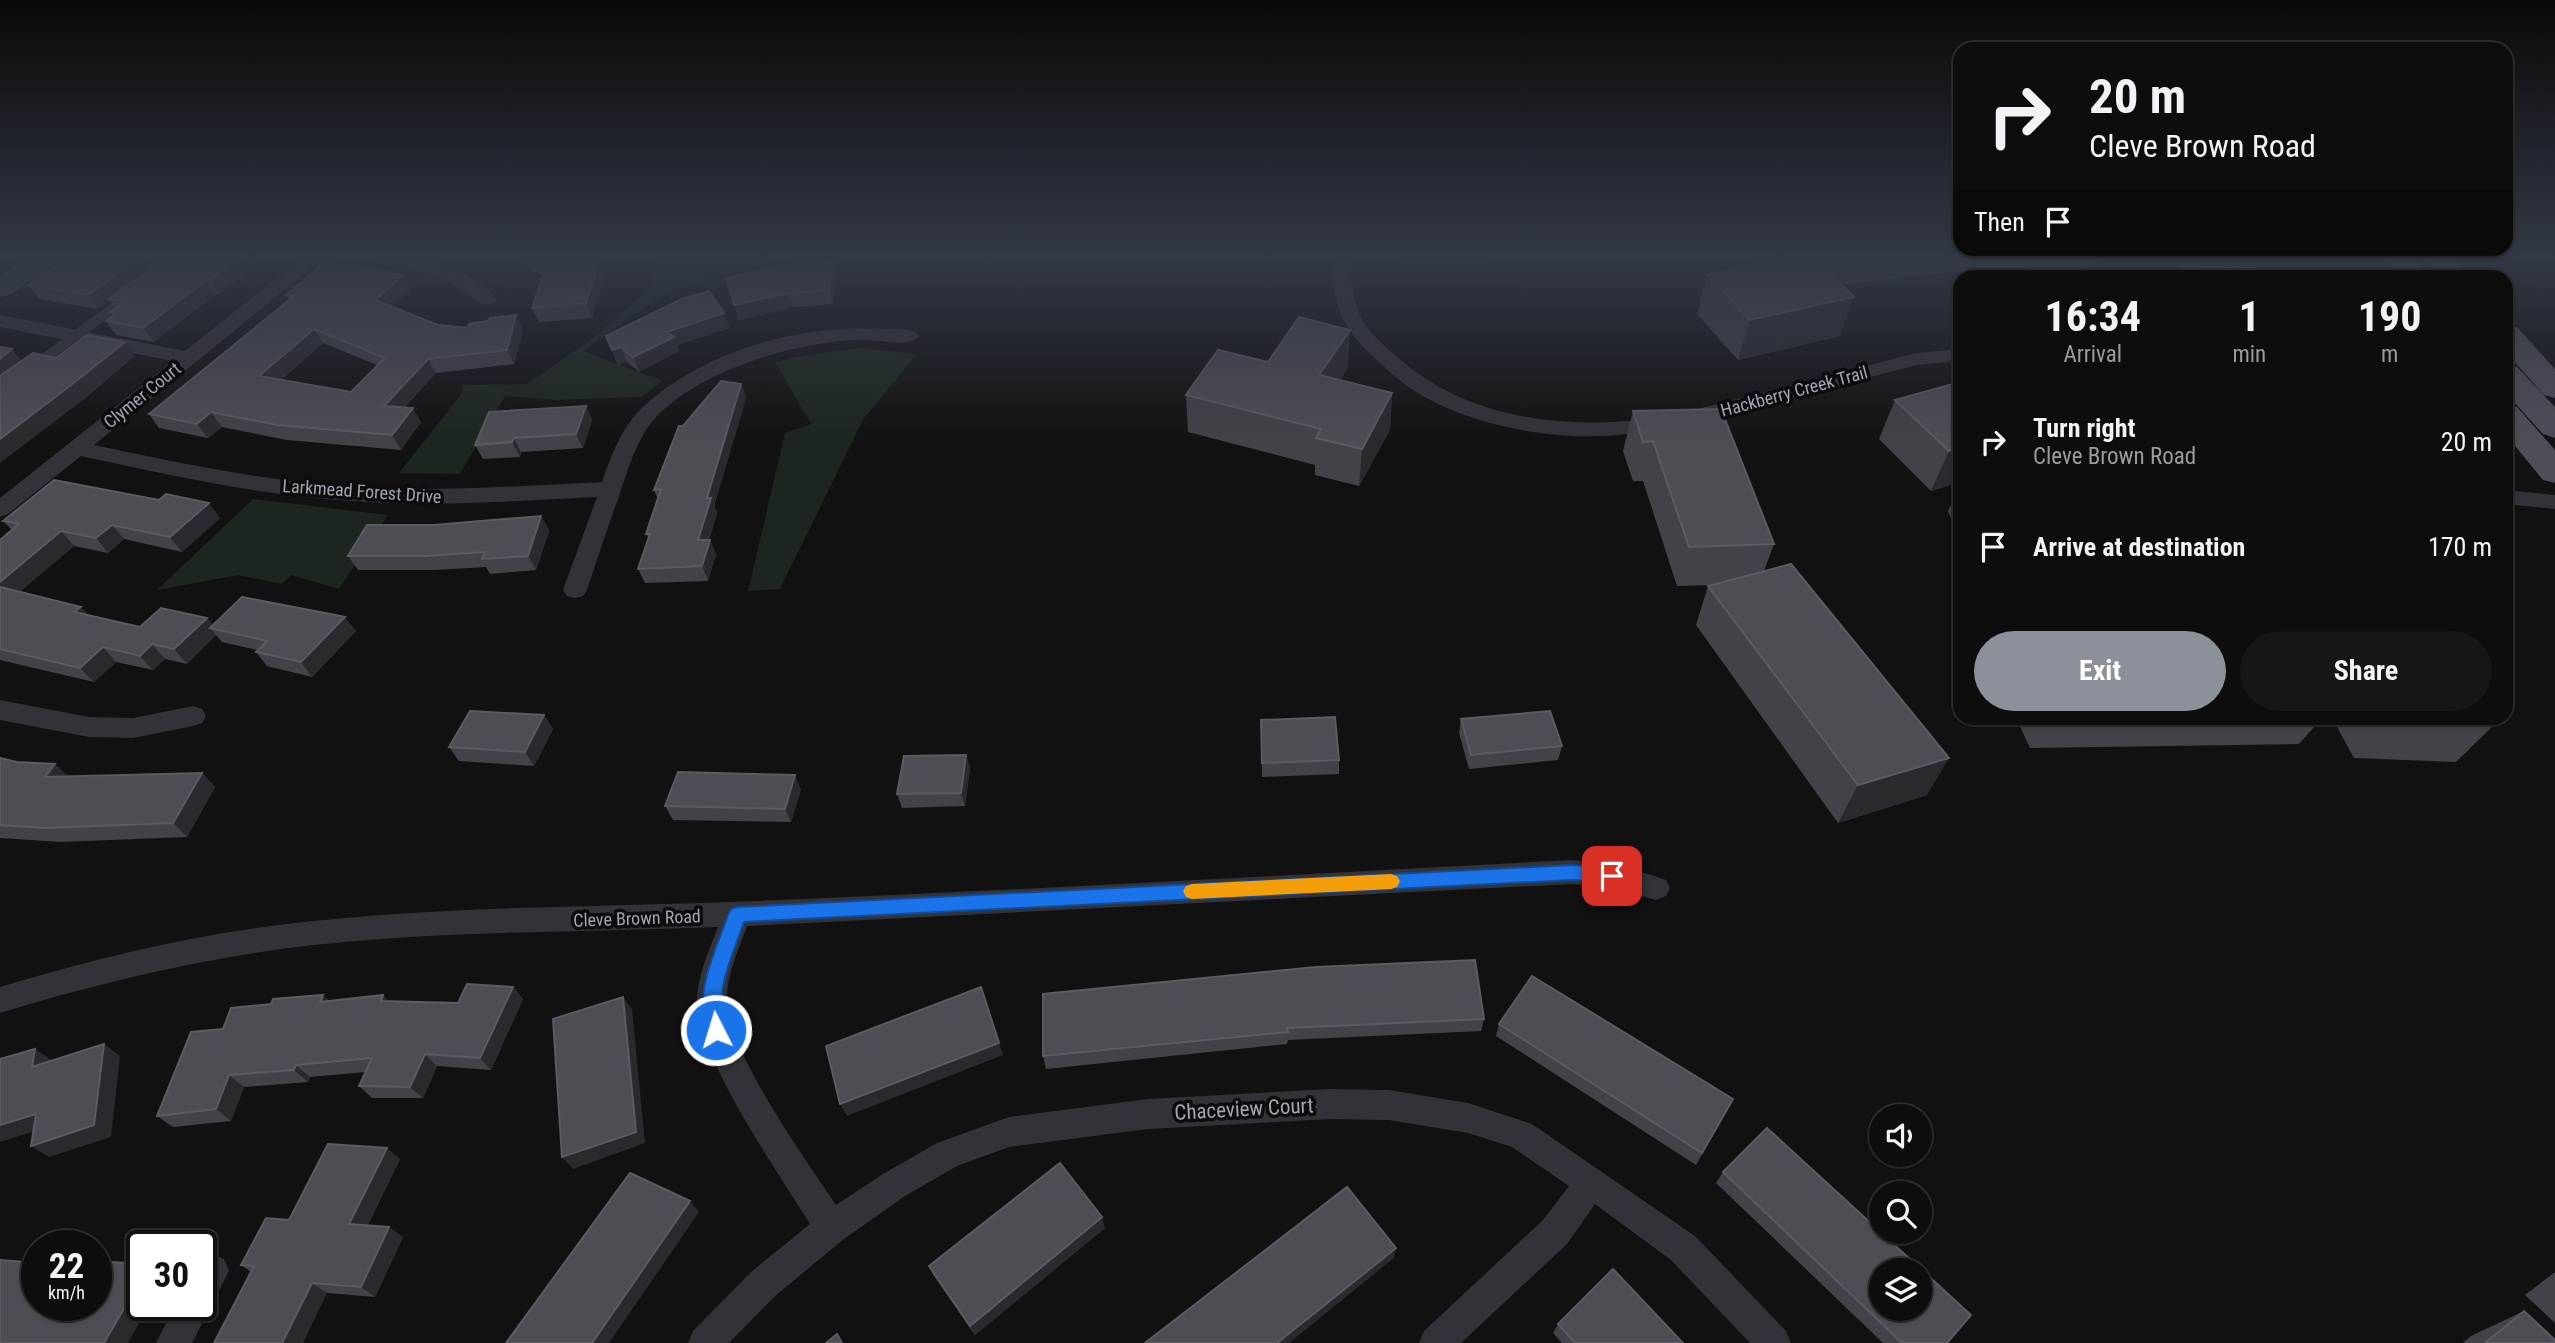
<!DOCTYPE html>
<style>
:root{--surface:#0d0d0e;--page:#161617;--text:#f1f3f6;--muted:#9a9c9e;--line:#2d2d2e;--accent:#8c9099}
body{margin:0;font-family:"Roboto Condensed",sans-serif;background:var(--page);color:var(--text);height:100vh;display:flex;flex-direction:column;font-size:26px;white-space:nowrap}
*{box-sizing:border-box;margin:0}
p{font-size:23px;color:var(--muted)}
.icon{flex:none;width:38px;height:38px;fill:none;stroke:currentColor;stroke-width:2;stroke-linecap:round;stroke-linejoin:round}
.map{position:relative;flex:1;overflow:hidden}
.panel{position:absolute;left:1953px;top:270px;width:560px;height:455px;display:flex;flex-direction:column;background:var(--surface);border-radius:21px;box-shadow:0 2px 5px #0004,0 0 0 2px var(--line)}
.panel>*{flex:none}
.guide{position:absolute;left:1953px;top:42px;width:560px;height:214px;border-radius:21px;box-shadow:0 2px 5px #0004,0 0 0 2px var(--line);background:#0d0d0e;color:var(--text);overflow:hidden}
.fabs{position:absolute;left:1869px;top:1104px;display:grid;gap:14px}
.fabs a{display:grid;place-items:center;width:63px;height:63px;border-radius:50%;background:var(--surface);box-shadow:0 2px 5px #0004,0 0 0 2px var(--line);font-size:35px}
.speed{position:absolute;left:21px;top:1230px;display:flex;gap:14px;font-size:35px;font-weight:700;text-align:center}
.speed>*{display:grid;place-content:center;width:91px;height:91px;border-radius:50%;background:var(--surface);box-shadow:0 2px 5px #0004,0 0 0 2px var(--line);line-height:1}
.speed small{font-size:18px;font-weight:400}
.speed .limit{border:4px solid #111;border-radius:10px;background:#fff;color:#111}
.pin{position:absolute;display:grid;place-items:center;width:60px;height:60px;color:#fff;margin:-30px;border-radius:14px;box-shadow:0 4px 10px #0006}
.me{position:absolute;width:77px;margin:-38px;rotate:355deg;stroke-linejoin:round;filter:drop-shadow(0 0 5px #0008)}
.turn{display:flex;align-items:center;gap:24px;height:147px;padding:0 21px;font-size:32px}
.turn .icon{width:91px;height:91px;stroke-width:2.5}
.turn b{display:block;font-size:49px;line-height:60px}
.then{display:flex;align-items:center;height:66px;padding:0 21px;background:#0003;gap:14px;font-size:26px}
.eta{display:flex;justify-content:space-evenly;align-items:center;height:119px;text-align:center}
.eta b{font-size:42px;font-weight:700;line-height:49px}
.cta{display:flex;gap:14px;margin-top:auto;padding:14px 21px}
.cta a{flex:1;height:80px;border-radius:42px;background:var(--accent);color:#fff;font-size:28px;font-weight:700;line-height:80px;text-align:center}
.cta a+a{background:var(--page);color:var(--text)}
ul{padding:0;list-style:none}
li{display:flex;align-items:center;gap:21px;height:105px;padding:0 21px}
li div{flex:1}
li b{display:block;font-size:26px}
li em{font-style:normal}
.map>svg:first-child{display:block}
</style>
<div class="map">
<svg width="2555" height="1343" viewBox="0 0 2555 1343">
<rect width="100%" height="100%" fill="#111112"/>
<path fill="#1d251f" d="M642,255H999L989,265C909,246 747,255 672,291C641,306 612,332 583,351L662,381L642,397L555,400L505,396L460,474L399,473L460,396L463,385L527,384L592,339L648,290L653,268Z
M858,348L917,354L864,418L780,589L748,591L785,433L811,424L775,362L795,357Z
M253,499L388,515L339,589L291,575L282,584L238,575L157,590Z"/>
<g fill="none" stroke-linecap="round" stroke-linejoin="round">
<path stroke="#272d36" stroke-width="7" d="M1373,258L1474,263L1498,255"/>
<path stroke="#323238" stroke-width="10" d="M34,366L127,298"/>
<path fill="#323238" fill-rule="evenodd" d="M306,255H327L94,445C179,463 265,481 352,487C435,492 519,486 602,482C611,456 622,426 643,407C705,350 801,324 883,329C894,329 912,327 919,336C910,348 881,340 868,340C803,338 683,373 646,430C633,451 626,475 618,499C607,529 597,560 587,590L583,596L575,598L567,596L563,590L597,497C515,501 434,507 353,501C261,496 170,475 81,456L8,514L0,517V498L173,361L0,327V315L185,351Z
M352,255C399,255 467,259 497,300L495,304H481L445,278L361,260Z
M1333,255H1351C1351,273 1351,291 1357,308C1364,329 1381,343 1397,357C1472,423 1572,430 1666,417L1917,353L1960,349V361L1917,365C1866,378 1815,392 1764,405C1660,432 1591,451 1483,421C1450,411 1416,396 1390,372C1346,333 1332,316 1333,255Z
M2506,490L2555,495V509L2506,504Z
M0,700L89,717L133,718L193,706L202,709L206,716L202,723L193,726L133,738L89,737L0,720Z
M1572,860C1605,863 1635,869 1666,880L1670,888L1666,896L1656,900L1613,888L1572,884L747,926C739,949 727,973 727,998C725,1048 806,1160 836,1205L883,1174L937,1143L1009,1117L1148,1099L1331,1089L1389,1090L1468,1103L1532,1124L1695,1236L1786,1331L1791,1343H1750L1671,1260L1595,1204L1567,1244L1461,1343H1419L1424,1331L1543,1220L1569,1186L1512,1147L1468,1133L1389,1120L1331,1119L1148,1129L1009,1147L957,1166L905,1196L844,1239L775,1296L729,1343H688L693,1331L751,1272L810,1224C779,1174 700,1060 697,1005C696,978 709,951 718,927C576,933 431,930 289,948C191,961 95,984 0,1013V987C96,958 194,934 295,923C455,905 618,907 779,900C1043,889 1308,874 1572,860Z
M212,1254L224,1259L229,1271L192,1343H156L175,1306H201V1259Z"/>
<path fill="#404148" fill-rule="evenodd" d="M31,255H64L60,261L10,295L0,297V276Z"/>
<path fill="#4e4e57" fill-rule="evenodd" d="M2381,255H2411L2430,276H2399Z
M2421,255H2451L2470,276H2439Z
M2506,324L2517,327L2555,369V398L2544,395L2506,352Z
M2506,364L2517,367L2555,407V438L2543,434L2506,393Z
M2506,404L2517,407L2555,450V483L2543,480L2506,435Z"/>
</g>
<path fill="#424248" fill-rule="evenodd" d="M72,255H270L219,294H216L154,342L116,335L106,321L113,315L110,312L115,308L110,301L98,309L39,299L28,285Z
M486,255H504L496,260Z
M511,255H604L608,266L592,318L539,322L532,308L543,277Z
M1799,255H2130L2045,276H2009L1997,267L1841,285L1840,336L1738,360L1697,314L1707,275Z
M2181,266L2260,276H2176Z
M837,276L833,304L794,307L739,320L734,305Z
M411,290L391,306L438,325L468,328L488,321L516,315L523,329L514,364L436,373L405,407L421,422L401,450L287,440L222,427L208,438L159,428L149,414L289,299L286,295ZM323,343L377,365L351,392L281,380Z
M724,313L729,328L677,345L679,351L639,372L627,362L618,365L606,336Z
M1268,362L1348,367L1340,380L1392,393L1390,430L1359,486L1315,475V465L1188,432L1186,395Z
M1960,382V482L1931,491L1879,439L1895,400Z
M741,384L746,398L714,506L717,513L709,540L716,554L708,581L645,583L638,569L649,539L646,534L658,500L654,490L683,426Z
M586,406L592,420L583,448L521,452L520,457L483,459L475,445Z
M1633,411L1774,544L1764,571L1927,795L1838,823L1696,625L1708,586L1713,585L1677,586L1643,481H1633L1623,451Z
M1960,486V541L1948,511Z
M541,516L549,531L536,570L490,574L486,567L435,570H358L348,556L434,525Z
M220,518L182,552L124,539L108,553L74,546L19,592L89,616L140,627L207,618L213,625L356,631L312,677L267,666L256,652L257,650L222,642L216,635L187,664L165,659L153,670L116,662L94,682L0,660V540L12,530L3,521Z
M544,715L553,729L534,766L459,761L449,747Z
M2016,718H2322L2299,744L2030,748Z
M2332,718H2491L2495,724L2456,762L2354,758Z
M1461,719L1562,746L1558,760L1469,769L1459,733Z
M1261,720L1339,760V774L1262,777Z
M966,755L970,768L965,806L902,808L897,794Z
M0,758L69,777L202,773L215,787L187,837L60,842L0,838Z
M801,789L791,822L673,820L665,806Z
M513,987L523,999L491,1070L437,1066L423,1098H372L359,1086L366,1072L310,1077L308,1082L244,1087L231,1121L173,1127L157,1116L223,1029L329,1001L383,995L389,1002L458,1003Z
M1043,994L1484,1019L1481,1031L1288,1040L1287,1044L1046,1069L1043,1056Z
M1499,1024L1733,1099L1696,1165L1496,1036Z
M400,1159L368,1225L403,1237L375,1297L327,1293L251,1272L241,1265L289,1220Z
M1723,1172L1947,1343H1883L1716,1183Z
M1105,1228L975,1335L934,1276L929,1266Z
M2555,1272V1323L2525,1295Z
M2524,1311L2555,1343H2463L2471,1336Z
M1558,1324L1683,1343H1562L1553,1333Z"/>
<path fill="#2a2a2e" d="M145,255H175L109,299L110,301L98,309L88,295Z
M243,255H270L219,294L210,280Z
M494,255H504L496,260Z
M601,255H604L608,266L592,318L586,303Z
M2030,255H2130L2045,276H2021Z
M833,261L837,276L833,304L829,290Z
M403,275L411,290L383,314L375,300Z
M207,280L216,294L154,342L143,328Z
M789,293L794,307L739,320L734,305Z
M1854,297L1840,336L1738,360L1750,320Z
M724,313L729,328L677,345L679,351L639,372L633,357L667,332Z
M516,315L523,329L514,364L507,350Z
M314,329L323,343L269,390L259,376Z
M1350,330L1348,367L1318,412L1319,375Z
M125,342L135,356L87,397L0,463V439Z
M621,347L627,362L618,365L612,350Z
M12,349L24,364L0,382V359Z
M428,359L436,373L392,421L384,406Z
M741,384L746,398L714,506L717,513L704,555L698,540L707,498Z
M1392,393L1390,430L1359,486L1362,449Z
M586,406L592,420L583,448L576,434Z
M413,408L421,422L401,450L392,435Z
M211,412L222,427L208,438L197,424Z
M514,438L521,452L520,457L512,442Z
M1960,448V482L1931,491L1949,451Z
M209,503L220,518L182,552L170,537Z
M541,516L549,531L536,570L528,556Z
M112,525L124,539L108,553L96,538Z
M61,531L74,546L9,601L0,591V582Z
M710,540L716,554L708,581L702,566Z
M81,607L94,621L74,612Z
M345,617L356,631L312,677L301,662Z
M207,618L216,629L210,628L216,635L187,664L174,649Z
M152,644L165,659L153,670L140,656Z
M103,647L116,662L94,682L80,668Z
M544,715L553,729L534,766L525,752Z
M966,755L970,768L965,806L961,793Z
M1949,758L1927,795L1838,823L1858,785Z
M55,764L70,778L45,777Z
M202,773L215,787L187,837L173,823Z
M795,775L801,789L791,822L785,809Z
M513,987L523,999L491,1070L480,1058Z
M323,995L336,1007L320,1002Z
M383,995L395,1008L381,1001Z
M623,997L632,1009L645,1143L573,1169L562,1157Z
M999,1043L1003,1055L847,1116L840,1104Z
M104,1044L120,1056L111,1137L49,1157L31,1146Z
M35,1049L53,1061L32,1067Z
M425,1054L437,1066L423,1098L410,1087Z
M296,1065L310,1077L308,1082L294,1070Z
M229,1075L244,1087L231,1121L216,1109Z
M36,1114L54,1125L0,1142V1125Z
M387,1148L400,1159L363,1235L349,1224Z
M690,1201L699,1212L609,1343H592Z
M1102,1217L1105,1228L975,1335L970,1326Z
M389,1227L403,1237L375,1297L361,1287Z
M1396,1248L1394,1258L1289,1343H1277Z
M142,1277V1306H149L128,1343H104Z
M312,1283L327,1293L303,1343H282Z"/>
<path fill="#4d4d54" stroke="#5a5b63" stroke-width="2" fill-rule="evenodd" d="M72,255H145L88,295L28,285Z
M169,255H243L210,280H207L143,328L106,321L116,313L110,312L124,302L109,299Z
M525,255H601L586,303L532,308L545,269Z
M1799,255H1810L1854,297L1750,320L1707,275Z
M833,261L829,290L789,293L734,305L726,278L788,265Z
M324,263L403,275L375,300L438,325L468,328L469,324L488,321L490,318L516,315L507,350L428,359L384,406L413,408L392,435L277,425L211,412L197,424L149,414L294,296L286,295ZM314,329L385,358L351,392L259,376Z
M2181,266L2254,268L2260,276H2188Z
M709,291L724,313L667,332L674,337L633,357L621,347L612,350L606,336L682,299Z
M1299,317L1350,330L1319,375L1392,393L1362,449L1316,438L1321,429L1186,395L1218,350L1268,362Z
M87,335L125,342L75,382L0,439V376L33,353L56,358Z
M0,347L12,349L0,359Z
M721,381L741,384L707,498H711L698,540H710L702,566L638,569L650,534H646L661,489L654,490L679,426H683Z
M1960,382V448L1949,451L1895,400Z
M586,406L576,434L514,438L512,442L475,445L489,412Z
M1721,409L1774,544L1689,547L1653,441L1643,442L1633,411Z
M54,480L159,500L166,494L209,503L170,537L112,525L96,538L61,531L0,582V540L19,524L3,521Z
M541,516L528,556L482,559L485,552L425,556H348L367,525H434Z
M1791,564L1949,758L1858,785L1708,586Z
M0,587L81,607L74,612L140,627L161,608L207,618L174,649L152,644L140,656L103,647L80,668L0,649Z
M242,597L345,617L301,662L256,652L267,641L210,628Z
M470,711L544,715L525,752L449,747Z
M1550,711L1562,746L1471,755L1461,719Z
M1335,717L1339,760L1262,763L1261,720Z
M2389,718H2491L2495,724L2390,719Z
M966,755L961,793L897,794L904,756Z
M0,758L17,762L55,764L45,777L202,773L173,823L45,828L0,825Z
M678,772L795,775L785,809L665,806Z
M1475,960L1484,1019L1287,1028L1288,1032L1043,1056V994L1316,967Z
M1532,976L1733,1099L1702,1153L1499,1024Z
M467,984L513,987L480,1058L425,1054L410,1087L359,1086L372,1058L296,1065L294,1070L229,1075L216,1109L157,1116L191,1032L223,1029L231,1008L271,1004L273,999L323,995L320,1002L383,995L381,1001L458,1003Z
M981,987L999,1043L840,1104L826,1046Z
M623,997L636,1132L562,1157L553,1019Z
M104,1044L94,1125L31,1146L36,1114L0,1125V1059L35,1049L32,1067Z
M1767,1128L1971,1315L1947,1343H1902L1723,1172ZM1881,1270H1920V1309H1881Z
M328,1144L387,1148L349,1224L389,1227L361,1287L312,1283L282,1343H214L254,1266L241,1265L266,1218L289,1220Z
M1060,1163L1102,1217L970,1326L929,1266Z
M630,1173L690,1201L592,1343H506Z
M1347,1187L1396,1248L1277,1343H1145Z
M0,1260L37,1263V1306H96V1261L142,1264V1277L104,1343H0Z
M1613,1269L1683,1343H1575L1558,1324Z
M2524,1311L2555,1340V1343H2485Z
M837,1334L842,1343H826Z"/>
<linearGradient id="sky" x2="0" y2="1"><stop stop-color="#09090a"/><stop offset="0.58" stop-color="#323844"/><stop offset="1" stop-color="#323844" stop-opacity="0"/></linearGradient>
<rect width="2555" height="443" fill="url(#sky)"/>
<path fill="#1a73e8" stroke="#114b97" stroke-width="2" d="M1572,865L1612,868L1619,871L1621,876L1619,881L1612,883L1572,880L744,922C737,943 727,965 723,986C720,1002 728,1024 723,1036L716,1039L709,1036C691,997 715,952 728,915L731,909L737,907Z"/>
<path fill="#f59e0b" d="M1391,874L1397,876L1400,881L1397,887L1391,889L1192,899L1186,897L1183,891L1186,886L1192,884Z"/>
<g text-anchor="middle" dominant-baseline="central" stroke-width="7" stroke-linejoin="round" paint-order="stroke">
<g font-size="18" fill="#a2a5b4" stroke="#0c0c0d">
<text transform="translate(1794 391) rotate(-15)">Hackberry Creek Trail</text>
<text transform="translate(142 395) rotate(-39)">Clymer Court</text>
<text transform="translate(362 491) rotate(4)">Larkmead Forest Drive</text>
<text transform="translate(637 918) rotate(-2)">Cleve Brown Road</text>
</g>
<g font-size="21" fill="#a2a5b4" stroke="#0c0c0d">
<text transform="translate(1244 1109) rotate(-3)">Chaceview Court</text>
</g>
</g>
</svg>
<div class="fabs">
<a><svg class="icon" aria-label="sound" viewBox="0 0 24 24"><path d="M4 9h4l5-4v14l-5-4H4zM17 9q2 3 0 6"/></svg></a>
<a><svg class="icon" aria-label="search" viewBox="0 0 24 24"><circle cx="10" cy="10" r="6"/><path d="M15 15l6 6"/></svg></a>
<a><svg class="icon" aria-label="layers" viewBox="0 0 24 24"><path d="M12 4l9 5-9 5-9-5zM3 14l9 5 9-5"/></svg></a>
</div>
<div class="speed"><div>22<small>km/h</small></div><div class="limit">30</div></div>
<div class="pin" style="left:1612px;top:876px;background:#d93025"><svg class="icon" aria-label="arrive" viewBox="0 0 24 24"><path d="M6 21V4h12l-3 4 3 4H6"/></svg></div>
<svg class="me" style="left:716px;top:1030px" viewBox="-20 -20 40 40"><circle r="17" fill="#1a73e8" stroke="#fff" stroke-width="3"/><path d="M0-11L8 9 0 5-8 9z" fill="#fff"/></svg>
<div class="guide">
<div class="turn"><svg class="icon" aria-label="right" viewBox="0 0 24 24"><path d="M7 20v-9h11M14 6l5 5-5 5"/></svg><div><b>20 m</b>Cleve Brown Road</div></div>
<div class="then">Then<svg class="icon" aria-label="arrive" viewBox="0 0 24 24"><path d="M6 21V4h12l-3 4 3 4H6"/></svg></div>
</div>
<section class="panel">
<div class="eta">
<div><b>16:34</b><p>Arrival</p></div>
<div><b>1</b><p>min</p></div>
<div><b>190</b><p>m</p></div>
</div>
<ul>
<li><svg class="icon" aria-label="right" viewBox="0 0 24 24"><path d="M7 20v-9h11M14 6l5 5-5 5"/></svg><div><b>Turn right</b><p>Cleve Brown Road</p></div><em>20 m</em></li>
<li><svg class="icon" aria-label="arrive" viewBox="0 0 24 24"><path d="M6 21V4h12l-3 4 3 4H6"/></svg><div><b>Arrive at destination</b></div><em>170 m</em></li>
</ul>
<div class="cta"><a>Exit</a><a>Share</a></div>
</section>
</div>
